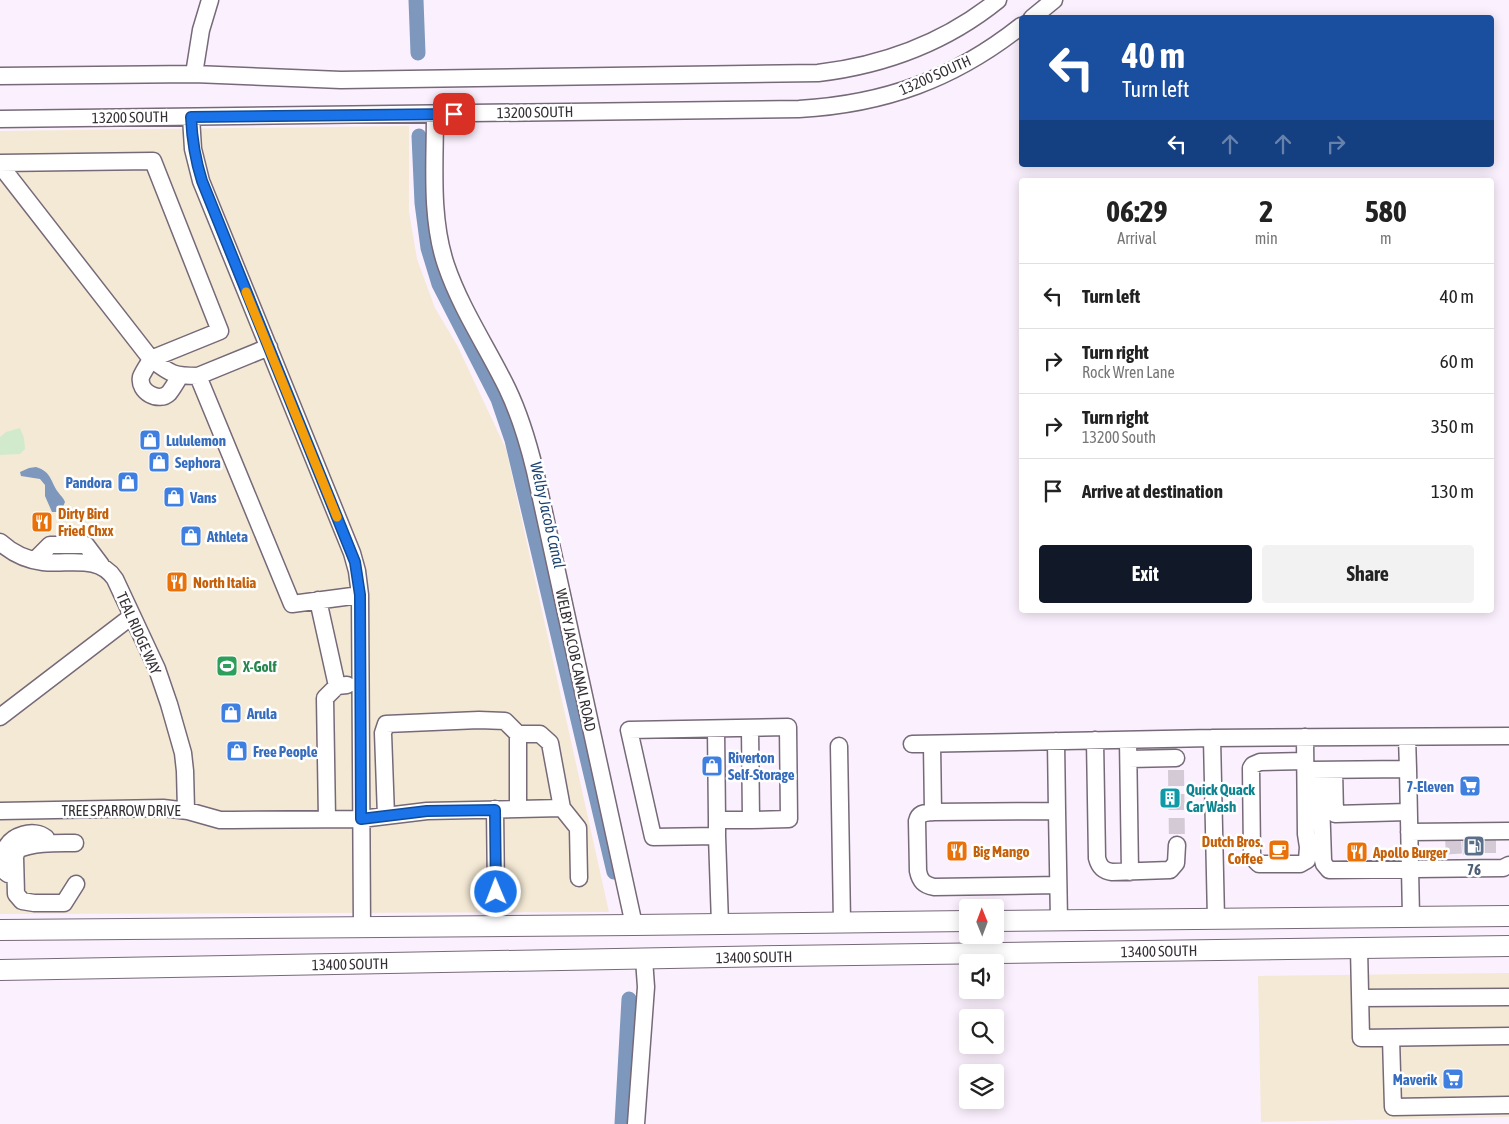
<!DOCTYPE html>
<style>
:root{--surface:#fff;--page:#f2f2f2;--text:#222;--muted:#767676;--line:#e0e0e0;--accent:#111827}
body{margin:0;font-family:"Asap Condensed",sans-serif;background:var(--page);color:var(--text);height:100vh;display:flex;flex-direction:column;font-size:19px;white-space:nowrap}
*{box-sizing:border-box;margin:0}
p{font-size:16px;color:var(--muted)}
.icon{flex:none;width:28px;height:28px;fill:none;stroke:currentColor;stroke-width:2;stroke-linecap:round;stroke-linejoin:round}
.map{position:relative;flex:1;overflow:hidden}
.details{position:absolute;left:1019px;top:178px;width:475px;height:435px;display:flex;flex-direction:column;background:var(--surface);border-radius:5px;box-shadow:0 2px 12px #0003}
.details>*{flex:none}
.guide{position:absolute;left:1019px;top:15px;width:475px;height:152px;border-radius:5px;box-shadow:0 2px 12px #0003;background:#1a4fa0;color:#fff;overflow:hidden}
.needle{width:32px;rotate:359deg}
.tools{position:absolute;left:959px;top:899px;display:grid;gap:10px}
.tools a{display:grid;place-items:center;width:45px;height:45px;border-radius:5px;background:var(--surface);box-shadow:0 2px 12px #0003;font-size:25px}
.pin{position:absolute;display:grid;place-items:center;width:42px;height:42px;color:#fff;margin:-21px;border-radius:10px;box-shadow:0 2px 8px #0006}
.me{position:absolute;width:55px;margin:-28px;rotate:359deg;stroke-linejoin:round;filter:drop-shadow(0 0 4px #0008)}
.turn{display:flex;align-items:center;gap:18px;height:105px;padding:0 20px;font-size:22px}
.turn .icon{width:65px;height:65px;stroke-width:2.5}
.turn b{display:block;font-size:35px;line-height:42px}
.lanes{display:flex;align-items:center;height:48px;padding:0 20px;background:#0003;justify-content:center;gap:25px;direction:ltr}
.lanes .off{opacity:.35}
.eta{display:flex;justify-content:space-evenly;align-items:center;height:85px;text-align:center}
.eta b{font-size:30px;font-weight:700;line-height:35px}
.primary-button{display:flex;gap:10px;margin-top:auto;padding:10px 20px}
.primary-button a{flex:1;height:58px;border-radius:5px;background:var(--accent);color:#fff;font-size:20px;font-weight:700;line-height:58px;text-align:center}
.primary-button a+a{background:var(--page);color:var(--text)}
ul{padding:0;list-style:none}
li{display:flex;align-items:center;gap:15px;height:65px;padding:0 20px;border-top:1px solid var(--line)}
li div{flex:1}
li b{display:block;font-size:19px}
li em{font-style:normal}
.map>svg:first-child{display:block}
</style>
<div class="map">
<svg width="1509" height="1124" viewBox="0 0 1509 1124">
<rect width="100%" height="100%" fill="#fbf0fd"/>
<path fill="#f4e9d4" d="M409,126V212L417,259L435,308L457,345L506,449L609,912L0,914V131Z
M1509,973V1117L1261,1122L1258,976Z"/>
<path fill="#d1eacb" d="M20,428L24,438L25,449L20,454L0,455V437L6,432Z"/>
<path fill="#7d98bc" d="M36,467C52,472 50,481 58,492C60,495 63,497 65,502L62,509L57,512H52L45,496V485L40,479L21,476L20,472L29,468Z"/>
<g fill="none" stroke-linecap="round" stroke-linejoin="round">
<path stroke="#7d98bc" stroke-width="15" d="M416,0L418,53
M419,136L422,203L428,248L439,284L498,399L512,440L614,872
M622,1124L629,999"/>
<path stroke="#d3cad5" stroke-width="16" stroke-dasharray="16 8" stroke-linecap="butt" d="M1176,770L1177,845
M1453,838L1454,854
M1470,838L1471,855
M1488,838V853"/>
<g stroke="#766978" stroke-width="19">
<path id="minor" d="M1032,18L1054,0
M194,74L201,30L210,0
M0,76L194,74L341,80L818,73C885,65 946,42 998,0
M435,114C435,163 430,218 446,265C461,309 487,347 507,388C520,415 528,442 535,471L634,925
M191,117L193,149L201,181L352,553L357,571L360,595L362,928
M0,119L799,109C885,104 954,79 1021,26
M0,163L153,161L220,331L151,359L0,165
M180,376C177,381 173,388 169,393C159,403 138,392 141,377C143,372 148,365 151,359C171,374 173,376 198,376L292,604L360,595
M198,376L269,347
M0,542C12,553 27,560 43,562C68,565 99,554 115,579L157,669L169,704L183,753L185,771L186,810
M35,560L50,545H86L101,565
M318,600L337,686L347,685
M0,717L132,616
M716,729L717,820H751
M1305,737L1306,834L1308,847L1307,860L1300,864H1259L1253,858L1252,854L1251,768L1253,765L1260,762L1305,761
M1212,738L1216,919
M1095,740L1097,858C1099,866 1103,871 1112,872L1170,870L1176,863L1177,845
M1128,740L1130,872
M912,744L1212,738L1509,736
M932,744L933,812L1057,811L1056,741
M839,746L842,922
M1129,759L1176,758
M1408,769L1411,917
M1310,770L1408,769L1407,737
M1320,770L1323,860L1324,864L1329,870L1503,868L1509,865
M1334,770L1335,814L1408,812
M495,809L496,892
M518,809V734H540L550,743L562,808
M0,811L163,808L188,811L220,820H232L361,819L427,811L562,808L578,828L579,878
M1057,811L1059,920
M933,812C926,813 919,812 917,821L918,871C920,881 924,885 934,887L1058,885
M386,816L383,733L386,724L479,720L505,721L518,734
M327,819L325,698L337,686
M717,820V836L653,837L629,730L788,727L789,819L751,820L750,728
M1409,832L1509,831
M717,836L720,924
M75,843C57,843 34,842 17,850L15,857L16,894L22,901L34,903H64L76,884
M8,874L4,871C4,865 3,856 5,850C11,835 34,828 46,838
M1359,948L1361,1038L1509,1036
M1360,998L1509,997
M1391,1038L1393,1107L1509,1105
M636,1124L646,987L644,959"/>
</g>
<g stroke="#766978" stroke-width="22">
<path id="major" d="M995,921L1509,916
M0,930L634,925L968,921
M0,970L781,956L1509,946"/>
</g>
<use href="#minor" stroke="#fff" stroke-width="16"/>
<use href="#major" stroke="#fff" stroke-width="20"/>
</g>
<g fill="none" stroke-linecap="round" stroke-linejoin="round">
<g stroke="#114b97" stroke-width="12">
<path id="route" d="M454,114L191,117C192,139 195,159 202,181L355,562L360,595L361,819L427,811L495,810L496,892"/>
</g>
<use href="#route" stroke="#1a73e8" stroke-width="9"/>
<path stroke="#f59e0b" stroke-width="9" d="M246,292L337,517"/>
</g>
<defs>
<g id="shop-square" transform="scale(1.125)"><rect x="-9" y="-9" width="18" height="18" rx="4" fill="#3f7fe0" stroke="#fff"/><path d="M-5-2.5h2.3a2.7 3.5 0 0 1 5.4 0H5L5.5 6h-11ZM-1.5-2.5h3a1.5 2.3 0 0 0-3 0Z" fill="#fff"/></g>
<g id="restaurant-square" transform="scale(1.125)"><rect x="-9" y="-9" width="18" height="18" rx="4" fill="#e8710a" stroke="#fff"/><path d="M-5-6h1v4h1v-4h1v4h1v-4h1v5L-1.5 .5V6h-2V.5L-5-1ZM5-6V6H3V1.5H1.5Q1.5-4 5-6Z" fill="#fff"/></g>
<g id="stadium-square" transform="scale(1.125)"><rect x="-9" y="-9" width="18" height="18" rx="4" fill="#2e9e5b" stroke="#fff"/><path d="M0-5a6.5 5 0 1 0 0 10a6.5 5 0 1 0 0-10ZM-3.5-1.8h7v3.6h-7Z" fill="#fff"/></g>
<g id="supermarket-square" transform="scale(1.125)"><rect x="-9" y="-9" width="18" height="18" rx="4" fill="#3f7fe0" stroke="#fff"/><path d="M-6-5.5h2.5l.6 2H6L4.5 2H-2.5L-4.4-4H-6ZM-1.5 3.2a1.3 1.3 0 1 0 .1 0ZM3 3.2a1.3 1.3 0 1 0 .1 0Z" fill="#fff"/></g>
<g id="building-square" transform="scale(1.125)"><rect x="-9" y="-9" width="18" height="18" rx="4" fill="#0f9aa8" stroke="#fff"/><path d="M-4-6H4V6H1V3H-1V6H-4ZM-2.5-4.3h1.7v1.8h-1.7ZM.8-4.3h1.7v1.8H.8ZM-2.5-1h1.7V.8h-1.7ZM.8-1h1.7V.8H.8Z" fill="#fff"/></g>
<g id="fuel-square" transform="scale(1.125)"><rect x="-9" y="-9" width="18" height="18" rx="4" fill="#5c6f8a" stroke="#fff"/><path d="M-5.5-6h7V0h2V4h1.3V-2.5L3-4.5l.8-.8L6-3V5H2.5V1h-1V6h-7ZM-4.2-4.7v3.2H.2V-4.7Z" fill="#fff"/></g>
<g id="cafe-square" transform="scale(1.125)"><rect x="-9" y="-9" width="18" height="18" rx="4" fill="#e8710a" stroke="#fff"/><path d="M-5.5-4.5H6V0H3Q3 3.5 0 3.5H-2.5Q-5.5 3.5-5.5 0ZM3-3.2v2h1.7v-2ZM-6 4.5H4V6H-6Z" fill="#fff"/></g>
</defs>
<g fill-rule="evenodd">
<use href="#shop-square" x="150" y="440"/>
<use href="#shop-square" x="159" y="462"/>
<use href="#shop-square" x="128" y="482"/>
<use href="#shop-square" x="174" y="497"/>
<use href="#restaurant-square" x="42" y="522"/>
<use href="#shop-square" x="191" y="536"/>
<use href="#restaurant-square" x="177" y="582"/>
<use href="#stadium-square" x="227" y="666"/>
<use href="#shop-square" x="231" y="713"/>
<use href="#shop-square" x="237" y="751"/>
<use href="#shop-square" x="712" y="766"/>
<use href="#supermarket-square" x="1470" y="786"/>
<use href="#building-square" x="1170" y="798"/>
<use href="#fuel-square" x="1474" y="846"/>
<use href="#cafe-square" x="1279" y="850"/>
<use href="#restaurant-square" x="957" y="851"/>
<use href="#restaurant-square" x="1357" y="852"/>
<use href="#supermarket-square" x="1453" y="1079"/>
</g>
<g text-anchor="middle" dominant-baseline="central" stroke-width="5" stroke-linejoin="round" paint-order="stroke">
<g font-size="15" fill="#353036" stroke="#fff">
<text transform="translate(935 75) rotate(-24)">13200 SOUTH</text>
<text transform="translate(535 112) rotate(-1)">13200 SOUTH</text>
<text transform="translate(130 117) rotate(-1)">13200 SOUTH</text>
<text transform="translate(139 633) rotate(66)">TEAL RIDGE WAY</text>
<text transform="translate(576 660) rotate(78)">WELBY JACOB CANAL ROAD</text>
<text x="121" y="810">TREE SPARROW DRIVE</text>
<text transform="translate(1159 951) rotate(-1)">13400 SOUTH</text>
<text transform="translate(754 957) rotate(-1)">13400 SOUTH</text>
<text transform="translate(350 964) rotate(-1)">13400 SOUTH</text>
</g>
<g font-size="15" font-weight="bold" fill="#366cbe" stroke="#fff" text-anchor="start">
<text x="166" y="440">Lululemon</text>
<text x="175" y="462">Sephora</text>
<text x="112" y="482" text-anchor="end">Pandora</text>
<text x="190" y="497">Vans</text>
<text x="207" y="536">Athleta</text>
<text x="247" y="713">Arula</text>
<text x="253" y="751">Free People</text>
<text x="728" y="757">Riverton<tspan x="728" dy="17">Self-Storage</tspan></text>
<text x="1454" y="786" text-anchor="end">7-Eleven</text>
<text x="1437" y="1079" text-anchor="end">Maverik</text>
</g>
<g font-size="15" font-weight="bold" fill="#c56008" stroke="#fff" text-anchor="start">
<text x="58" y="513">Dirty Bird<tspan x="58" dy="17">Fried Chxx</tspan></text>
<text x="193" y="582">North Italia</text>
<text x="1263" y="841" text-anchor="end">Dutch Bros.<tspan x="1263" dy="17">Coffee</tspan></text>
<text x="973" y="851">Big Mango</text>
<text x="1373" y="852">Apollo Burger</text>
</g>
<g font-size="15" font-weight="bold" fill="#27864d" stroke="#fff" text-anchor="start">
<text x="243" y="666">X-Golf</text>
</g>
<g font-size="15" font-weight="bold" fill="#0d838f" stroke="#fff" text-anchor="start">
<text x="1186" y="789">Quick Quack<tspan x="1186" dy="17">Car Wash</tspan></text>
</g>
<g font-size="15" font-weight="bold" fill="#4e5e75" stroke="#fff">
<text x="1474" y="869">76</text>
</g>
<g font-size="16" font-style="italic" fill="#1c4372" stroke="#fff">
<text transform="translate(548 515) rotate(77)">Welby Jacob Canal</text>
</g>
</g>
</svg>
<div class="tools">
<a><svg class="needle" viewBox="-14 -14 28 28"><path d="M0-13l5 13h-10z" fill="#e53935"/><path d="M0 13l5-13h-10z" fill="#767676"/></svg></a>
<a><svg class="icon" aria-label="sound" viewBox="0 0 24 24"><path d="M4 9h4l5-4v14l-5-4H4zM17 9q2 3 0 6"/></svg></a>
<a><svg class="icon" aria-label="search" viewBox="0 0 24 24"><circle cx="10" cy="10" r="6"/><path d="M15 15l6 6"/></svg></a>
<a><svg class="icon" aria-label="layers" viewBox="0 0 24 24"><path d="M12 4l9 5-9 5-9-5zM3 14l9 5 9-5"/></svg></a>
</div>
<div class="pin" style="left:454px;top:114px;background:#d93025"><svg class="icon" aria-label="arrive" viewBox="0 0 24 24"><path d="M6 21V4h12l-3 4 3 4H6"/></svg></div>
<svg class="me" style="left:496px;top:892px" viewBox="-20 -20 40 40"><circle r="17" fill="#1a73e8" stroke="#fff" stroke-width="3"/><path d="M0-11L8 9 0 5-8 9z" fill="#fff"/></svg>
<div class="guide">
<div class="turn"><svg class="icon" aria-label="left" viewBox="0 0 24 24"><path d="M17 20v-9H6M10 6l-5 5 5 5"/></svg><div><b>40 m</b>Turn left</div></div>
<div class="lanes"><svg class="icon" aria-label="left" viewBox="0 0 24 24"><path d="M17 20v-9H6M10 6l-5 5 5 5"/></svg><svg class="icon off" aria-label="ahead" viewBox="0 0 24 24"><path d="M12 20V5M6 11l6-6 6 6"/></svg><svg class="icon off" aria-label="ahead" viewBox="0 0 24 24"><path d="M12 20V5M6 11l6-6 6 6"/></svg><svg class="icon off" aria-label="right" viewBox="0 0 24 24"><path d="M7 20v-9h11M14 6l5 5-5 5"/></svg></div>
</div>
<section class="details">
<div class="eta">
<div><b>06:29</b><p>Arrival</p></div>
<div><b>2</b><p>min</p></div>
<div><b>580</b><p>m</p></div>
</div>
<ul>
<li><svg class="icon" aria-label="left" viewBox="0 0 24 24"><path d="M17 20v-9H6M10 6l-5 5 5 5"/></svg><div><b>Turn left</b></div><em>40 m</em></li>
<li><svg class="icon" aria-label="right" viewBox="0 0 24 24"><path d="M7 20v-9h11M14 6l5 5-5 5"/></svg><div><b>Turn right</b><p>Rock Wren Lane</p></div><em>60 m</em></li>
<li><svg class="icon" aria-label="right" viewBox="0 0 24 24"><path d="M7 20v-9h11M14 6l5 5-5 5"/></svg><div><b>Turn right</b><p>13200 South</p></div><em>350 m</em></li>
<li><svg class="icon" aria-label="arrive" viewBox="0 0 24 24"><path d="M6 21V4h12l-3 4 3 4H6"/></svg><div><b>Arrive at destination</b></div><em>130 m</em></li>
</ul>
<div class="primary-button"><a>Exit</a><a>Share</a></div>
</section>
</div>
